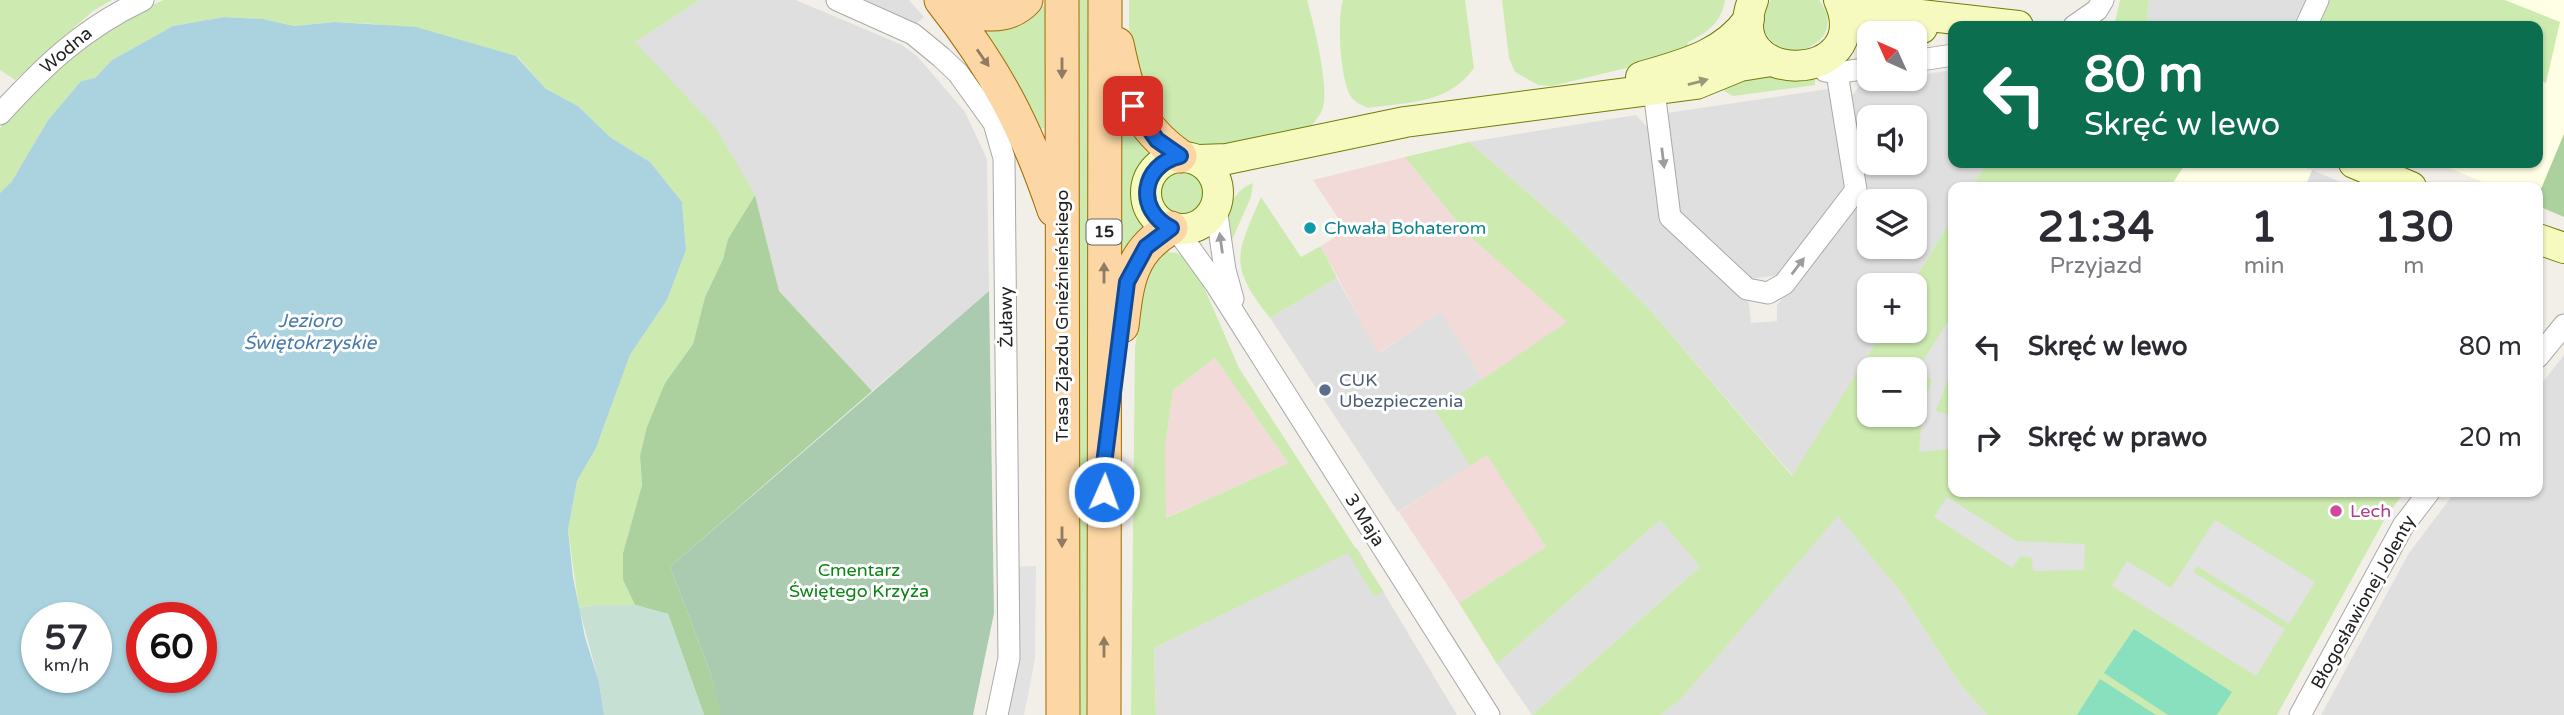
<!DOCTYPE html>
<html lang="pl">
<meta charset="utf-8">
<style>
:root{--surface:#fff;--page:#f7f7f7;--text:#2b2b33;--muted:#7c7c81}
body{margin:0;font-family:"Varela Round",sans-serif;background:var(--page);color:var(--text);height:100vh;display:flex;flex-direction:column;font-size:26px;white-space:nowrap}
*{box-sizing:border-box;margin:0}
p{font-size:23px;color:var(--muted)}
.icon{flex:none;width:38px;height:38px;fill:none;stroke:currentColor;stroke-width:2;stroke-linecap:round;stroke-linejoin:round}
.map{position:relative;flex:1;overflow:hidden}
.side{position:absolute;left:1948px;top:182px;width:595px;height:315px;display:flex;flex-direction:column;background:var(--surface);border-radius:14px;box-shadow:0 2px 5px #0004}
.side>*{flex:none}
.hud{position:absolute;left:1948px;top:21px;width:595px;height:147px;border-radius:14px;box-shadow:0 2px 5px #0004;background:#0b6e4f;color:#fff;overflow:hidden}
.needle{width:46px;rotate:315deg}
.controls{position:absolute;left:1857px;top:21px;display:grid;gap:14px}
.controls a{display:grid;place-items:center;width:70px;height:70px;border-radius:14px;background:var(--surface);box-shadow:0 2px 5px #0004;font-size:35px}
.speed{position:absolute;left:21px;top:602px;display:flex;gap:14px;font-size:35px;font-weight:700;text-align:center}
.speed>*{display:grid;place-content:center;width:91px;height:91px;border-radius:50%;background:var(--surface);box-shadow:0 2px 5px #0004;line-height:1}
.speed small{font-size:18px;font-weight:400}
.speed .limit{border:10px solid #d22;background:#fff;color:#111}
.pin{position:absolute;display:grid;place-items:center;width:60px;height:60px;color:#fff;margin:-30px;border-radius:14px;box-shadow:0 4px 10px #0006}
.me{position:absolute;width:77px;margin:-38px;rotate:2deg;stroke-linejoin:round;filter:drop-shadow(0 0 5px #0008)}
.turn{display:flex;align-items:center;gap:24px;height:147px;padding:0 21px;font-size:32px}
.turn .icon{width:91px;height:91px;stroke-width:2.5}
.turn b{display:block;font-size:49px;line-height:60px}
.eta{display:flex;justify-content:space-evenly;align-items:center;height:119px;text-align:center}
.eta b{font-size:42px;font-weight:700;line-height:49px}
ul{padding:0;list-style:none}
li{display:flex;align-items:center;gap:21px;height:91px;padding:0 21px}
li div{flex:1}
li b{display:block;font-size:26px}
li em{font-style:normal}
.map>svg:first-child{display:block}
</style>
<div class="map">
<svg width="2564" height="715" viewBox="0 0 2564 715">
<rect width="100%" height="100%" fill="#f2efe9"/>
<path fill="#e0dfdf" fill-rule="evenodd" d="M700,0H796L902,45L917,56L965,112L987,159L989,291L872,391L779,291L755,195L635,42Z
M860,0H909L924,17L915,25Z
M2149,0H2305L2293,26H2146Z
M1953,70V163H1987L1971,187H1953V217L1911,285H1869V331H1883L1793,476L1651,311L1565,225L1469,142L1636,115L1648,128L1663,221L1749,303L1751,323L1777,321V305L1865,191L1848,100L1862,83L1914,79L1915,76ZM1869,117H1914V163H1869ZM1869,201H1914V247H1869Z
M1828,89L1848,190L1782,275L1747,279L1678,216L1667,113Z
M2312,170L2353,187H2305Z
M1337,278L1379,353L1441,311L1483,379L1436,411L1470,466L1398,512L1270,318Z
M2564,355V715H2321L2409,553L2455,492H2538V388Z
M1838,515L1900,591L1959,683L1987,715H1661L1681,699Z
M1660,520L1700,567L1532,715L1497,664Z
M1357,548L1457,715H1156L1154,648Z"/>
<path fill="#f2dad9" d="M1405,157L1466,233L1568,322L1483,379L1441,312L1378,353L1321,246L1346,230L1313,180Z
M1215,358L1288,463L1165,518V448L1173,390Z
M1487,454L1546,547L1459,603L1399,512Z"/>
<path fill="#ffffe5" d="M2331,0H2564V217L2538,206V187H2494L2438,163H2538V26H2320Z
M2186,163H2295L2312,170L2305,187H2170Z"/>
<path fill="#cdebb0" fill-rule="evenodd" d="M0,0H112L93,11L15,80L0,70Z
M164,0H700L635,42L716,128L755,195L728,239L723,259L705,297L693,344L665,383L640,456L642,485L623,553V580L635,605H595L579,608L568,530L577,481L596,448L630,355L667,300L686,250L682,202L650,162L610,137L578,106L546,89L518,57L375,24L335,22L294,26L263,19L224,17L173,26L112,60L95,78L81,81L48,120L12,181L0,193V128C48,75 97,26 164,0Z
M1075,0H1090L1091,715H1078Z
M1129,0H1307C1314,24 1327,78 1324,102C1323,112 1317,119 1311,126L1231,151L1182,141L1160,132L1129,39Z
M1343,0H1465L1474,68C1449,104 1408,102 1368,108C1361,105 1353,101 1350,95C1340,77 1337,19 1343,0Z
M1502,0H1725C1721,24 1707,32 1687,43L1690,50L1672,57L1552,86L1538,85L1515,72L1509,58Z
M1771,0H1819C1840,29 1820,46 1792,54C1769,43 1751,27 1771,0Z
M2120,0H2149L2146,26H2114Z
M2325,0H2505L2560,22L2546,83L2538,79V26H2408L2399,22L2397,26H2313Z
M1043,6L1046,7L1044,128L1040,129C1025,93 1005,61 981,31L984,27L1035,13Z
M1768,74L1800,80L1815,77V85L1733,96L1724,91L1721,84Z
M1118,91L1154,152C1125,175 1125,204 1146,232L1120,266Z
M1469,142L1565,225L1651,311L1792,476L1883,331H1914V285H1911L1953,217V492H2405L2387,515L2277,715H1987L1959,683L1900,591L1838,516L1681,699L1661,715H1532L1700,567L1660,520L1497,664L1459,603L1546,547L1487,455L1470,466L1435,411L1567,322L1466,233L1405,157ZM1869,369H1914V415H1869Z
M1987,163H2186L2170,187H1971Z
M1157 194a24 24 0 1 1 48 0a24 24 0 1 1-48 0Z
M1253,183L1251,197L1228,249C1227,223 1224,195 1253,183Z
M1261,197L1301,257L1321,246L1337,278L1270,318C1228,265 1236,255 1261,197Z
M1165,252L1177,253L1189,261L1200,278L1239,368L1384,592L1374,596L1348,553L1154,648L1156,715H1131L1135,348L1147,268ZM1215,358L1288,463L1166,518L1165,448L1173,390Z"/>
<path fill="#add19e" d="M2564,134V217L2538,206V196Z
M755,195L779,291L872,391L670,567L710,671L721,712V715H704L668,614L635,605L623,580V553L642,485L640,456L647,427L665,383L693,344L705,297L723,259L728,239Z"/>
<path fill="#c6e0d4" d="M595,605H635L668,614L704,715H604L599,682L579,608Z"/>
<path fill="#aacbaf" d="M989,291L994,613L973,715H721L710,671L670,567Z"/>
<path fill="#88e0be" d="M2134,629L2232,692L2217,715H2168L2104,673Z
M2100,679L2156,715H2077Z"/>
<path fill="#e2e2e2" d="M1950,318L1953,320V377L1949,376L1936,411L1953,416L1950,449L1919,452L1923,405L1932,380L1917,370Z
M1947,497L2016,541L2085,544L2084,570L2033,571L2032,558L2021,556L2012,568L1934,517Z
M2215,520L2315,582L2289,624L2197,566L2193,572L2285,629L2256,676L2112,586L2127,561L2171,588Z
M1036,566L1035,659L1024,715H997L1010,567Z"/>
<path fill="#aad3df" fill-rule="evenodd" d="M224,17L263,19L294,26L335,22L416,27L516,56L546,89L578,106L610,137L650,162L682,202L686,250L667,300L630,355L596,448L577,481L568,530L573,577L585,637L599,682L604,715H0V193L12,181L48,120L81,81L95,78L112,60L173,26ZM37,618H96V677H37ZM142,618H201V677H142Z"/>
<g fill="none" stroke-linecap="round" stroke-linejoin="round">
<g stroke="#a9a9a9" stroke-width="23">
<path id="street" d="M837,0L913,34L941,57L958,73L994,123L1004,158L1009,658L997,715
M2074,26L2097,10L2103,0
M2306,26L2318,0
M1914,61L1953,55
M1825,71L1837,73L1869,68
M1654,91L1670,217L1747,289L1768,293L1784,284L1856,190L1837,73
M0,114C45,65 82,29 143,0
M1216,208L1225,270L1233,299
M1176,229L1215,283L1489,715
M2538,357L2564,325
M2300,715L2403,526L2429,492"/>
</g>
<g stroke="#707d05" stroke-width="32">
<path id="secondary" d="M1753,0C1718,90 1877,85 1839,0
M1842,6L2018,26
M1871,33L1922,28
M1641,77C1681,65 1723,56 1749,19
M1146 193a36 36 0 1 1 72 0a36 36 0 1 1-72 0Z
M1199,160L1227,159L1405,122L1696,84L1740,66L1771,61
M2354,163L2411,187
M2538,239L2564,248"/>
</g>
<g stroke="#a06b00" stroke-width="35">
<path id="primary" d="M941,0C995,68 1026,127 1054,210
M1062,0L1063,715
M943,2C969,12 1003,24 1026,0
M1117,44C1128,95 1136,125 1180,156
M1122,326C1127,283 1130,251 1171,228
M1104,715L1105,0"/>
</g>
<use href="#street" stroke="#fff" stroke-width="21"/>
<use href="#secondary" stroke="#f7fabf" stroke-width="30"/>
<use href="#primary" stroke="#fcd6a4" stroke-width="33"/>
</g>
<defs><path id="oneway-solid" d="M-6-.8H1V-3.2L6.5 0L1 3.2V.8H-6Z" transform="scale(1.75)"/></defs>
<g fill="#8f7c63">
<use href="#oneway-solid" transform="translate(983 58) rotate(55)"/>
<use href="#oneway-solid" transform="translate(1062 68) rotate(90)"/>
<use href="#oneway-solid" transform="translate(1104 273) rotate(-90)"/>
<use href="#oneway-solid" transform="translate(1062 537) rotate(90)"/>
<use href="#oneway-solid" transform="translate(1104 647) rotate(-90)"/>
</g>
<use fill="#979978" href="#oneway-solid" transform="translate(1698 82) rotate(-15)"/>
<g fill="#9c9c9c">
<use href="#oneway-solid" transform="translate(1663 158) rotate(83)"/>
<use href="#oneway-solid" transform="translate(1221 243) rotate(-98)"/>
<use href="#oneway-solid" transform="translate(1798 266) rotate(-53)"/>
</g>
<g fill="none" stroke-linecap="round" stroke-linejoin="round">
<g stroke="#114b97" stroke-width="18">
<path id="route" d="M1104,492V464L1127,282L1146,247L1171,228C1135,210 1141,165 1180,156L1157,140L1133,106"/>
</g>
<use href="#route" stroke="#1a73e8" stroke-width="12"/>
</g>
<circle fill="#0f9aa8" stroke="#fff" stroke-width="2.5" cx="1310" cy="228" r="7"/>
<circle fill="#5c6f8a" stroke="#fff" stroke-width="2.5" cx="1325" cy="390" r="7"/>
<circle fill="#d1479c" stroke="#fff" stroke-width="2.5" cx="2336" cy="511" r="7"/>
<g text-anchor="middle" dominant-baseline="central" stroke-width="6" stroke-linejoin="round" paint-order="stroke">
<rect fill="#fff" stroke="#646464" stroke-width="2" x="1086.5" y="219.5" width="35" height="25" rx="5"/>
<g font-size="16" font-weight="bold" fill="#222">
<text x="1104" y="232">15</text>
</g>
<g font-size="18" fill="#222" stroke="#fff">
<text transform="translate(66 50) rotate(-40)">Wodna</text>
<text transform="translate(1062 316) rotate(-90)">Trasa Zjazdu Gnieźnieńskiego</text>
<text transform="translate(1006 317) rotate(-91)">Żuławy</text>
<text transform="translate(1365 520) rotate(58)">3 Maja</text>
<text transform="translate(2363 602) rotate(-61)">Błogosławionej Jolenty</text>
</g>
<g font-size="18" fill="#0d838f" stroke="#fff" text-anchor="start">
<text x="1324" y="228">Chwała Bohaterom</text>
</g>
<g font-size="18" fill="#4e5e75" stroke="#fff" text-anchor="start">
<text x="1339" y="380">CUK<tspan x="1339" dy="21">Ubezpieczenia</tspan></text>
</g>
<g font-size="18" fill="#b23c85" stroke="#fff" text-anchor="start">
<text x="2350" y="511">Lech</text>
</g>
<g font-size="18" fill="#0c8416" stroke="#fff">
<text x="859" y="570">Cmentarz<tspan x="859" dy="21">Świętego Krzyża</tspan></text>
</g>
<g font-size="19" font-style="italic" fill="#4a7aab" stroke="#fff">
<text x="310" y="321">Jezioro<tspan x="310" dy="22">Świętokrzyskie</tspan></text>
</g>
</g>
</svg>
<div class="controls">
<a><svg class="needle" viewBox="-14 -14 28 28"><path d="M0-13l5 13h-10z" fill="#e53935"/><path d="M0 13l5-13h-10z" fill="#7c7c81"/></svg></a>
<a><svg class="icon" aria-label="sound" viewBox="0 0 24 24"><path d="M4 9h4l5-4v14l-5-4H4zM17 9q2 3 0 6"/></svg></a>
<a><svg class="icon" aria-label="layers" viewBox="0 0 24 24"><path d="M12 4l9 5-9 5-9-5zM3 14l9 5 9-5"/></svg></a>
<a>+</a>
<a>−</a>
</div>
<div class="speed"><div>57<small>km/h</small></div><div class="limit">60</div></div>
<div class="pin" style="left:1133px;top:106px;background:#d93025"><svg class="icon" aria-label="arrive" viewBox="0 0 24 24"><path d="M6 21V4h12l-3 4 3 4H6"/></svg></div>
<svg class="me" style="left:1104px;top:492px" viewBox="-20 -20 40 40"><circle r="17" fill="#1a73e8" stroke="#fff" stroke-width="3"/><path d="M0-11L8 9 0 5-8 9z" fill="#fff"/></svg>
<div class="hud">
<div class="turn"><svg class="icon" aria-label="left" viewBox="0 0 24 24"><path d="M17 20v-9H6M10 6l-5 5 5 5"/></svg><div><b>80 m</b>Skręć w lewo</div></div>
</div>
<section class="side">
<div class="eta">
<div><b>21:34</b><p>Przyjazd</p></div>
<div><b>1</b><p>min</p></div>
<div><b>130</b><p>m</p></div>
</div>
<ul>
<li><svg class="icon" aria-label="left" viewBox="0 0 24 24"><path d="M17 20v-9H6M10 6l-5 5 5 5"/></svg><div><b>Skręć w lewo</b></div><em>80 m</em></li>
<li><svg class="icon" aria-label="right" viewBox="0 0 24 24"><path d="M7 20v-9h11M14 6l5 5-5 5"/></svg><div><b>Skręć w prawo</b></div><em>20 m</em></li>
</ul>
</section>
</div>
